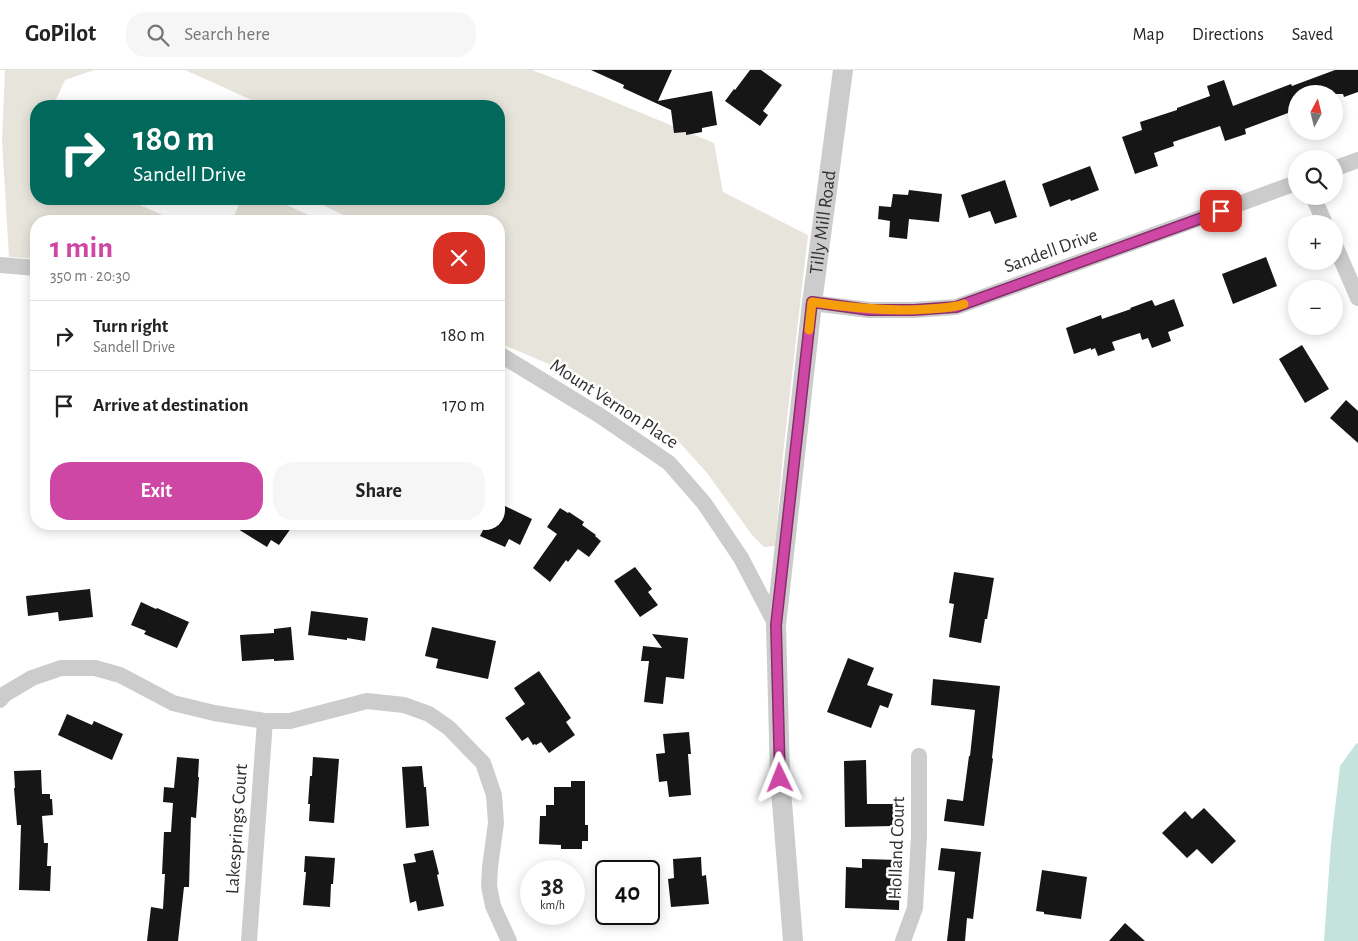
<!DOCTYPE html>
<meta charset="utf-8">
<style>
:root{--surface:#fff;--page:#f6f6f6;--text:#222;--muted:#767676;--line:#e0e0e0;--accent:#cf47a5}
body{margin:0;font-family:"Alegreya Sans",sans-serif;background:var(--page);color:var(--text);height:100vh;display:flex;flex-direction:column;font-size:19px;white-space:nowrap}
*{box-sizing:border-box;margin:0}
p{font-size:16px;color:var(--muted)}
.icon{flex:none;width:28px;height:28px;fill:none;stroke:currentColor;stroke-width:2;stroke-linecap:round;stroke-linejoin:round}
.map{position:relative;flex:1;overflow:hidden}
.side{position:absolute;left:30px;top:145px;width:475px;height:315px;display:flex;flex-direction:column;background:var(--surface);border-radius:20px;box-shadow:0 2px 12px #0003}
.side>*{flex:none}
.top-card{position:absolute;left:30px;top:30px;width:475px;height:105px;border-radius:20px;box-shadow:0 2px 12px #0003;background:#00695c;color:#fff;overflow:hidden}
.needle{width:32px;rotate:7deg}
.buttons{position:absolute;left:1288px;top:15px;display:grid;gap:10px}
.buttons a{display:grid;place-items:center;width:55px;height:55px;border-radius:50%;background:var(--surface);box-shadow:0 2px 12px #0003;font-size:25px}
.speed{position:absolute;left:520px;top:790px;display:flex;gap:10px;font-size:25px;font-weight:700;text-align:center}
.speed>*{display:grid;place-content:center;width:65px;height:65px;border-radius:50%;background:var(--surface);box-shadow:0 2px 12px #0003;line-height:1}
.speed small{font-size:12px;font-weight:400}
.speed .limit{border:2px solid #111;border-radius:8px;background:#fff;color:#111}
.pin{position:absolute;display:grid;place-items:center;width:42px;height:42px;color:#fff;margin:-21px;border-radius:10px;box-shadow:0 2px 8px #0006}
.me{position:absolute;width:55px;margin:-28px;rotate:358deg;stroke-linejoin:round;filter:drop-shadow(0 0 4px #0008)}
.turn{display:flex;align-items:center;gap:18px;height:105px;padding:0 20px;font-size:22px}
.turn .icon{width:65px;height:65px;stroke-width:2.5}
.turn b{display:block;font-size:35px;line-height:42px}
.round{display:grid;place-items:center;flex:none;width:52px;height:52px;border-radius:20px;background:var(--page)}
.head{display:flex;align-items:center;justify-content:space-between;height:85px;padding:0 20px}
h1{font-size:30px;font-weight:700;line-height:38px;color:var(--accent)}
.action{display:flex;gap:10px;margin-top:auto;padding:10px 20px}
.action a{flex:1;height:58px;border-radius:20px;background:var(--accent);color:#fff;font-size:20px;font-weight:700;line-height:58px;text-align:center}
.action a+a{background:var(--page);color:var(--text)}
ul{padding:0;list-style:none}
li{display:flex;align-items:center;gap:15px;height:70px;padding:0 20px;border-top:1px solid var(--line)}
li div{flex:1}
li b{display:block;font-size:19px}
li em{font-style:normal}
header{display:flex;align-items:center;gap:30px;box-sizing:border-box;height:70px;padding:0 25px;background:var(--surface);border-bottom:1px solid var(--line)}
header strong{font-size:24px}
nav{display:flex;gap:28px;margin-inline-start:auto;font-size:18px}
.search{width:350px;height:45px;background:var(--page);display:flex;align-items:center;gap:12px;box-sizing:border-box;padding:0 18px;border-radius:20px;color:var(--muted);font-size:19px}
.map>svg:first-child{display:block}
</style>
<header>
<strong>GoPilot</strong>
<div class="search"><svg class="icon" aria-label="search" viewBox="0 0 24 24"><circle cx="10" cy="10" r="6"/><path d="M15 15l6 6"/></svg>Search here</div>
<nav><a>Map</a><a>Directions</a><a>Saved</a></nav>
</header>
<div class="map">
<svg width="1358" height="871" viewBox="0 0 1358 871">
<rect width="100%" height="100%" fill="#fff"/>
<path fill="#e7e5db" d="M5,0H94L65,10L53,36H36V73L31,85L36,87V129H126L176,151H36V189L9,187L2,71Z
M185,0H532L593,23L714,73L723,122L808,165L783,384L775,476L764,477L752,465L707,403L680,373L599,319L577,306L499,273V151H356L310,129H499V36H265Z
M241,129H274L321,151H232Z"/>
<path fill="#c5e2dc" d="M1358,673V871H1324L1331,773L1340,696L1356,674Z"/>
<path fill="#161616" d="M591,0H672L658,31L712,21L717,55L702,58V62L686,65V62L674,63L671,40L623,18L624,15Z
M750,0H761L782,15L763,41L768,45L760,56L725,31L734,19L735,20Z
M1335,0H1358V22L1344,27L1343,24H1296V40L1245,59L1246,64L1225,71L1220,56L1173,72L1174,76L1154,83L1158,96L1135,104L1122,67L1142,60L1140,52L1177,40V38L1210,26L1207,16L1224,10L1233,36L1291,14L1292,16Z
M1090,96L1099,120L1071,131L1070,129L1050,137L1042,114Z
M1005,110L1017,147L995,154L990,141L969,148L961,125Z
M909,120L942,124L939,152L909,149L907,169L889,167L890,151L878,149L879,136L891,137L893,124L908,125Z
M1266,187L1277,216L1233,234L1222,204Z
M1174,229L1184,256L1168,262L1171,271L1152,278L1148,268L1142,270L1140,263L1112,272L1115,280L1098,286L1095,278L1091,280V278L1074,284L1066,258L1101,245L1102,249L1131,239L1130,238L1152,230L1155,236Z
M1302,275L1329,319L1305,333L1279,289Z
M1346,330L1358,341V373L1330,348Z
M503,435L532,449L520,475L509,469L505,477L480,466L486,454H499V443Z
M560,438L568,443L569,442L584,452L582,455L596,465L595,466L601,471L589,487L578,479L568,492L566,490L550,512L533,498L557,464L547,457Z
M230,454H294L279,475L271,470L267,477Z
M635,497L652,519L648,522L658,535L640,547L614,511Z
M954,502L994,508L987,549H985L981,573L949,567L954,534L949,533Z
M90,519L93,547L59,551L58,542L28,546L26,526Z
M141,532L156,539L157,538L189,552L177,578L144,564L146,561L131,555Z
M311,541L368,548L365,571L347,568V570L308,565Z
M291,557L294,590L274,591V589L242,591L240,565L274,563V559Z
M432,557L496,571L488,609L436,598L438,589L425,586Z
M652,564L688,568L684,609L666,607L663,634L644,632L649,591H641L643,576L662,578Z
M848,588L874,598L867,615L893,624L888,638L880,635L871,658L827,642Z
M539,601L571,648L566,652L575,665L549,683L541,672L536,675L535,674L533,675L528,667L522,671L505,648L525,634L514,618Z
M933,609L1000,616L992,688L993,689L984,756L944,751L947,729L963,731L969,686H970L975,640L931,635Z
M67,644L92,655L94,651L123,664L112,690L58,665Z
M689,662L691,684H688L691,725L669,727L667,711L659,712L656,684L665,683L663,664Z
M177,687L199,689L198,707H199L196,748L191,747L189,817H184L178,871H147L151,837L163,839L165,804H162L164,762H171L173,733L163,732L164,717L174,718Z
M313,687L339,689L334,753L309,751L310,734H308L310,706H312Z
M866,690L867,734H894V756L845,757L844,691Z
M422,696L424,717H426L429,756L406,758L402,697Z
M41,700L42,724H50V729H52L53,745L42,746L44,773H48L47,796H51L50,821L19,820L21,755H17L14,718H15L14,701Z
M571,711H585V755H588V771H582V779H561V775L539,774L540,746H546V735H554V717H571Z
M1204,738L1236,771L1212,794L1197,779L1187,788L1162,763L1185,741L1192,749Z
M941,778L981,782L973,849L967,848L965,871H947L955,802L938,800Z
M433,780L439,804L437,805L444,836L418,841L416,831L410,833L403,794L416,792L414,784Z
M305,786L335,788L333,814H331L330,837L303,835L306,802H304Z
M701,787L702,806L706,805L709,834L671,837L668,809L674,808L673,789Z
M862,789L900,790L899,840L845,838L846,797L862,798Z
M1042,800L1087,807L1081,849L1044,844V842L1036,841Z
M1125,853L1145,871H1109Z"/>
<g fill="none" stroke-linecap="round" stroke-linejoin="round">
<path stroke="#ccc" stroke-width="16" d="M1334,99L1358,90
M1313,126L1325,154
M1334,173L1358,228
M0,195L36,198
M812,233L869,240H914L956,237L1296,113
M499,284L599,345L669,393L704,433L741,488L776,555
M0,630L5,624L32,608L61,598H95L120,605L173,633L214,643L265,651H290L367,631L404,635L429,644L449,658L483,693L494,725L496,753L490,797L489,816L493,836L509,871
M249,871L265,651
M903,871L915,838L919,766V686"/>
<path stroke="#ccc" stroke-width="20" id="s1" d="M793,871L780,707L776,555L812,233L843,0"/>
</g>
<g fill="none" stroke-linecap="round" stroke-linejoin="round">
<g stroke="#872e6b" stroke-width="12">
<path id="route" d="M780,708L776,555L812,232L869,240H914L956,237L1221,141"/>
</g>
<use href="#route" stroke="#cf47a5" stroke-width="9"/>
<path stroke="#f59e0b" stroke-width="9" d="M809,260L812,232C851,238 889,242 929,239C941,238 953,238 964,234"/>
</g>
<g text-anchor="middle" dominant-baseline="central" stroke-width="5" stroke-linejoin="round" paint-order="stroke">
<g font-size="19" fill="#2f2f2f" stroke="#fff">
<text stroke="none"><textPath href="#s1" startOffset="722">Tilly Mill Road</textPath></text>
<text transform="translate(1051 181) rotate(-20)">Sandell Drive</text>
<text transform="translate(614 334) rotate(33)">Mount Vernon Place</text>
<text transform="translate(237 759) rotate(-86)">Lakesprings Court</text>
<text transform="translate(897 778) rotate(-88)">Holland Court</text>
</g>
</g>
</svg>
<div class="buttons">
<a><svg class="needle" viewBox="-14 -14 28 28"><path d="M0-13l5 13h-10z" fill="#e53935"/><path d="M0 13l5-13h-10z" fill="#767676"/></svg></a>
<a><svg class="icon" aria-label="search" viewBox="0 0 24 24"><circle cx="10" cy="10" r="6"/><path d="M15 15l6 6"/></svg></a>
<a>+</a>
<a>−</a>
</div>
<div class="speed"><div>38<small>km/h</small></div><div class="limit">40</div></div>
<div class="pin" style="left:1221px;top:141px;background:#d93025"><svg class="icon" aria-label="arrive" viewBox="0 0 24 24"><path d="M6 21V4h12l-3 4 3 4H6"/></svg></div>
<svg class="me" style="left:780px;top:708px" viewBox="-20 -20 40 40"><path d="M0-17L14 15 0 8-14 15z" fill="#cf47a5" stroke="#fff" stroke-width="4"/></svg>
<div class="top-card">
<div class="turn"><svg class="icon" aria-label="right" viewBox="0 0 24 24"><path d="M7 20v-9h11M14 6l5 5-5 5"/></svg><div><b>180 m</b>Sandell Drive</div></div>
</div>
<section class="side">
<div class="head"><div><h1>1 min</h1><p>350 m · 20:30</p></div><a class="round" style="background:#d93025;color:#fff"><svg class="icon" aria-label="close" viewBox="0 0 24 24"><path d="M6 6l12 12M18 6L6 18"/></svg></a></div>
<ul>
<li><svg class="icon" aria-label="right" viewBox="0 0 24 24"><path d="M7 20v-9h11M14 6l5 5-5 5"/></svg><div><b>Turn right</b><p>Sandell Drive</p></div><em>180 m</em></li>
<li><svg class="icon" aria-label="arrive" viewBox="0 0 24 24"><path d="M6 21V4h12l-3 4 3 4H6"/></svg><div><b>Arrive at destination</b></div><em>170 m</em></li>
</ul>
<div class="action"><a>Exit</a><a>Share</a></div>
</section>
</div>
